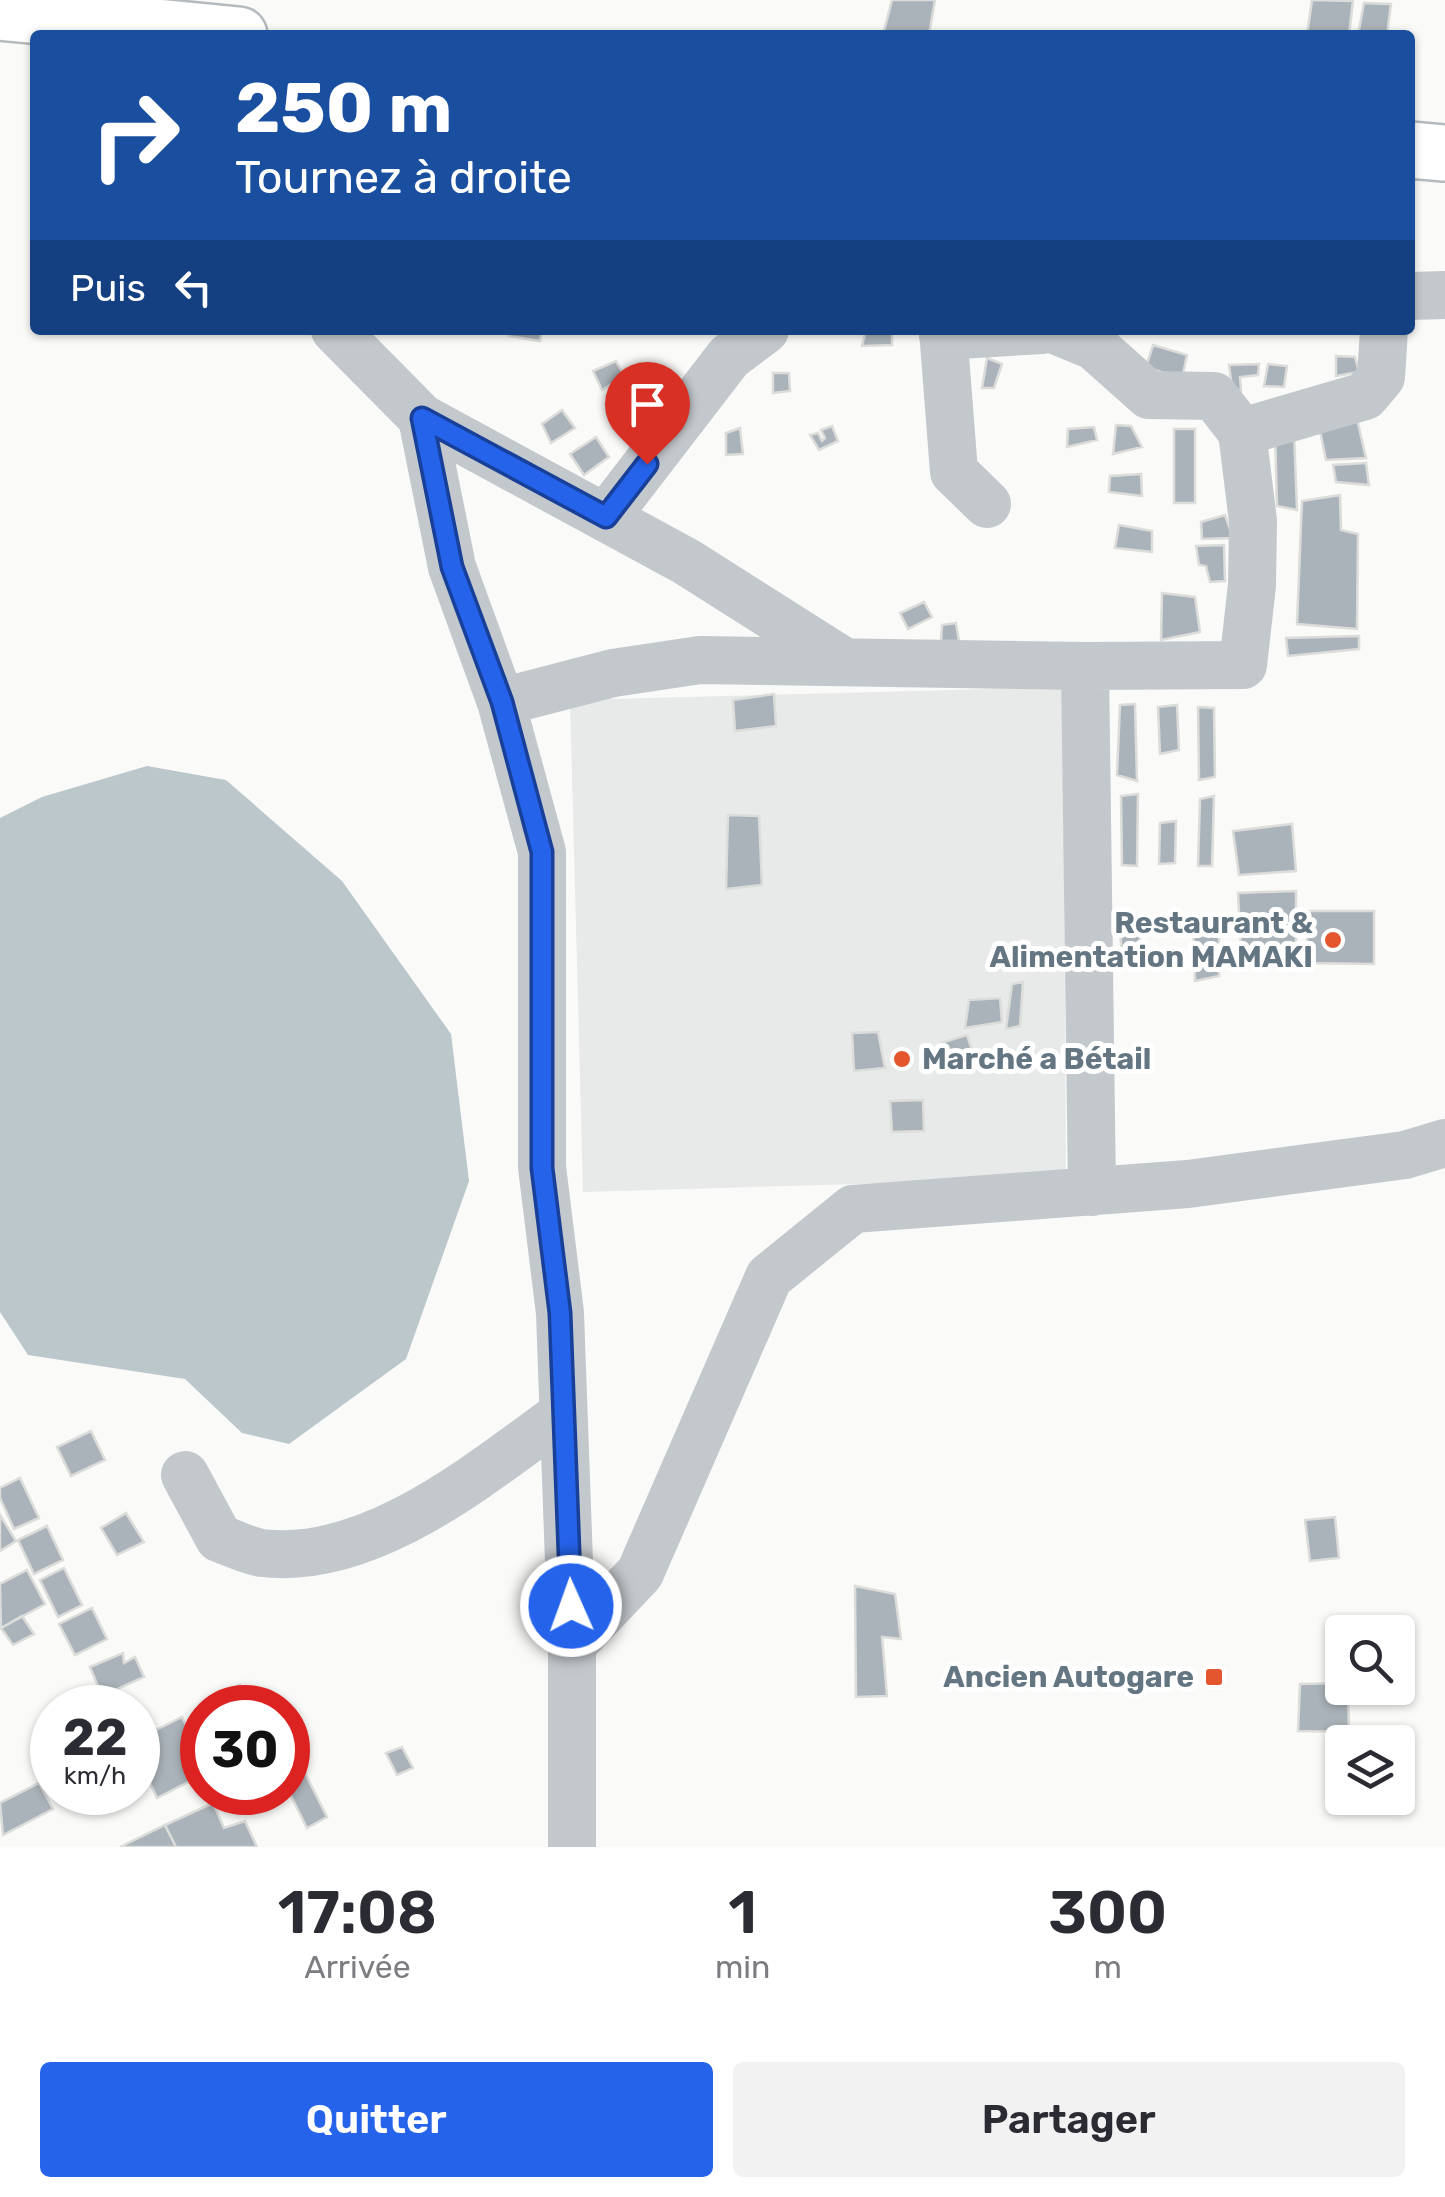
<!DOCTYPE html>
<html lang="fr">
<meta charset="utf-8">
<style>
:root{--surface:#fff;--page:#f2f2f3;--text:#2b2b33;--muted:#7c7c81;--accent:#2563eb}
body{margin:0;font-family:Rubik,sans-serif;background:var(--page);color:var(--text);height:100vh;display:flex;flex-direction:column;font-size:38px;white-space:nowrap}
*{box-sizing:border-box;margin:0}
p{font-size:32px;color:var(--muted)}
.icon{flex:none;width:55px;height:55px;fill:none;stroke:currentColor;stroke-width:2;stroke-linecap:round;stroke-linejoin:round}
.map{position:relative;height:1847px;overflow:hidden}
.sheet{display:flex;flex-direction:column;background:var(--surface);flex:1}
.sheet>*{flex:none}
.banner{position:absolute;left:30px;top:30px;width:1385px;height:305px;border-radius:10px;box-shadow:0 2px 8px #0004;background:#1a4fa0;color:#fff;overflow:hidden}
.fabs{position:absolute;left:1325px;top:1615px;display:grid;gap:20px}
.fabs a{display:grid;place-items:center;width:90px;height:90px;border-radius:10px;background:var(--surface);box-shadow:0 2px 8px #0004;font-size:50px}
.speed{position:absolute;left:30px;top:1685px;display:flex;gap:20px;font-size:50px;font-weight:700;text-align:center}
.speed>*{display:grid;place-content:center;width:130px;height:130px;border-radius:50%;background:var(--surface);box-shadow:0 2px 8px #0004;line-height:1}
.speed small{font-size:25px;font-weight:400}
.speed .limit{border:15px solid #d22;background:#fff;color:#111}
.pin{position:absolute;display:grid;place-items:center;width:85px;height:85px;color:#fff;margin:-102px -42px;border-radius:50% 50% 50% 0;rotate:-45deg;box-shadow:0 0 10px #0007}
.pin .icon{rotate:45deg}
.me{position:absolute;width:110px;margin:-55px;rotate:358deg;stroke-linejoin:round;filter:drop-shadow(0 0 8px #0008)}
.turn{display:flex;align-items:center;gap:35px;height:210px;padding:0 40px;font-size:45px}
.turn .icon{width:130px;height:130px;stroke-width:2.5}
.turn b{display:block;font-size:70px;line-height:85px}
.then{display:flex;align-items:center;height:95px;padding:0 40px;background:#0003;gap:20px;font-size:38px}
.eta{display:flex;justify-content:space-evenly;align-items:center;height:170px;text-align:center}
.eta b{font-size:60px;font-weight:600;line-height:70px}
.button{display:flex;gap:20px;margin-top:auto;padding:20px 40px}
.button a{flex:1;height:115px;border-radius:10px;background:var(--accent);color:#fff;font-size:40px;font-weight:600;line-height:115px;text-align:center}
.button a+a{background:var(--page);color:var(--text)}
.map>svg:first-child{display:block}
</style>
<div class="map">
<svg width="1445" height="1847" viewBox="0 0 1445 1847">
<rect width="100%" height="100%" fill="#fafaf8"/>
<path fill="#e8e9e9" d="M1063,687L1066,1178L583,1192L570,700Z"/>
<path fill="#bbc7cb" d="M147,766L226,780L342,881L451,1034L469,1181L406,1359L289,1444L242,1433L185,1379L28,1355L0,1312V818L42,797Z"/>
<path fill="#aab3b9" stroke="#dcdcda" stroke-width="2.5" d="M892,0H935L929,35L884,31Z
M1312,0L1353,1L1349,35H1307Z
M1364,3L1391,4L1387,35H1358Z
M510,330H542L540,341L509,336Z
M866,330H892V345L862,346Z
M1153,345L1187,355L1182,379L1146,367Z
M1336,356L1355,357L1359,372L1336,376Z
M987,358L1002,364L994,388H982Z
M616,361L624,376L602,390L593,371Z
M1259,364L1258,375L1240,377L1241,391L1232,388L1229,365Z
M1268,364L1287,366L1284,387L1264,386Z
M773,373H789L790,391L773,393Z
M562,410L575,428L551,443L542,424Z
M1357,419L1366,458L1326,460L1319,426Z
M1116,425L1131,426L1142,447L1113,454Z
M832,426L838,441L819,450L810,435L818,433L822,441L825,438L821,430Z
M1094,427L1097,440L1067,447L1068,429Z
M740,428L743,454L726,455V433Z
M1174,429H1195V503H1174Z
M1275,429L1294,430L1297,510L1277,506Z
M596,437L609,457L584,475L570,454Z
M1366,463L1369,485L1336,482L1333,465Z
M1141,474L1142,496L1109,492L1110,476Z
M1340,495L1341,530L1358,534L1357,629L1297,624L1302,501Z
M1225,515L1233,538L1202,539L1201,522Z
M1119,525L1152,531V552L1115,548Z
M1224,545L1225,581L1210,582L1206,566L1199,565L1196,546Z
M1162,593L1195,597L1200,632L1161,640Z
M924,602L932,617L908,629L900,613Z
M956,623L959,641H941L942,625Z
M1359,636V649L1288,656L1286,638Z
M774,694L776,726L735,731L733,700Z
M1135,704L1137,781L1117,775L1120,705Z
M1177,705L1179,750L1160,754L1158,707Z
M1198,707L1214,708L1215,777L1199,780Z
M1138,794L1137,866L1122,865L1121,796Z
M1214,796L1212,866H1198L1200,799Z
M728,815L759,816L762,885L726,889Z
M1176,821L1175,863L1159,864L1160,823Z
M1292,824L1296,871L1239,875L1233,831Z
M1296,891V943L1242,969L1238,893Z
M1307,911H1374V964L1307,963Z
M1193,921H1219V976L1195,981Z
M1139,929L1142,957L1123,961L1120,933Z
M1023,982L1020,1026L1006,1029L1012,984Z
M1000,998L1002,1022L965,1028L969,1000Z
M878,1032L885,1068L854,1071L852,1033Z
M967,1035L977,1065L947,1072L941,1043Z
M923,1100L924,1131L892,1132L890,1101Z
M91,1431L105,1460L71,1476L57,1447Z
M20,1478L39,1518L14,1529L0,1498V1488Z
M126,1513L144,1542L117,1555L101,1528Z
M0,1515L16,1541L0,1551Z
M1335,1517L1339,1558L1310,1561L1305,1520Z
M47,1526L63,1560L34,1574L18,1540Z
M64,1568L82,1605L58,1617L40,1580Z
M27,1570L45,1604L1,1628L0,1584Z
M855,1586L895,1594L901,1639L882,1637L887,1696L856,1697Z
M92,1608L107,1639L75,1655L59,1624Z
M22,1616L34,1634L13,1645L1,1628Z
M123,1653L124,1663L135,1657L144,1677L102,1696L90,1667Z
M1342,1683V1688H1348L1349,1732L1298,1731L1300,1684Z
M240,1685L251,1708H218L213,1697Z
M182,1717L202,1759V1775L157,1798L138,1758V1739Z
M288,1739L327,1817L307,1828L288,1790Z
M402,1747L413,1768L397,1775L386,1753Z
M39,1783L53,1809L3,1835L0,1803Z
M213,1803L224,1828L245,1821L257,1847H176L165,1825Z
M165,1825L176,1847H120Z"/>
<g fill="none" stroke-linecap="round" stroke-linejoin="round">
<g stroke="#b5babe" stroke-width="60">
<path id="major" d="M0,12L239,35
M1410,150L1445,153"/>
</g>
<path stroke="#c3c8cc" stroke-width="48" d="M1410,296L1445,295
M335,330L422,418L452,567L501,702L542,852V1167L560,1313L572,1645V1847
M943,330L954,472L987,504
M943,336L1042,330
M422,418L687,562L843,661
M1242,432L1365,396L1381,377L1384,330
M606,517L729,357L765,330
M1085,666L1092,1192
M501,702L613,673L700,660L1085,666L1243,665L1252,585L1253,521L1242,432L1214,396L1149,395L1094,346L1055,330
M185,1475L219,1538C232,1543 248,1551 262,1553C371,1566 481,1473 563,1414
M572,1645L640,1573L769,1277L853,1209L1188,1184L1405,1155L1445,1143"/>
<use href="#major" stroke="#fff" stroke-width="55"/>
</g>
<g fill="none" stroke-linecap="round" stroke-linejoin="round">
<g stroke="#184099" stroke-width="25">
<path id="route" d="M571,1606L560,1313L542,1168V852L502,702L452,567L422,418L606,517L647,464"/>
</g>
<use href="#route" stroke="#2563eb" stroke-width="18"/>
</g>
<g fill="#e4572e" stroke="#fff" stroke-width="4">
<circle cx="1333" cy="940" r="10"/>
<circle cx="902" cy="1059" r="10"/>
<rect x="1204" y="1667" width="20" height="20" rx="5"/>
</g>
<g text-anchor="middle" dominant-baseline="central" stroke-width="10" stroke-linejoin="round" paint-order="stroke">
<g font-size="30" font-weight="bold" fill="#657683" stroke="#fff" text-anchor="end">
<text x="1313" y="923">Restaurant &amp;<tspan x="1313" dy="34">Alimentation MAMAKI</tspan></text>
<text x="922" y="1059" text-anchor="start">Marché a Bétail</text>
<text x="1194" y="1677">Ancien Autogare</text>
</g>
</g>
</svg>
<div class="fabs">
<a><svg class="icon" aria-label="search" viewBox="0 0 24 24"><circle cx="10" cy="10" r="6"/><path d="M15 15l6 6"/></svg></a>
<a><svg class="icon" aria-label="layers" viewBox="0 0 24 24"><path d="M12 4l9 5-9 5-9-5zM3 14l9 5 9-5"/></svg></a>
</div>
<div class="speed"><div>22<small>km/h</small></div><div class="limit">30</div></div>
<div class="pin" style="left:647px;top:464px;background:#d93025"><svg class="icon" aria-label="arrive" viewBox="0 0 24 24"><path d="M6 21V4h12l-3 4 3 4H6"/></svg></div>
<svg class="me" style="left:571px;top:1606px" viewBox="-20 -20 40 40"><circle r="17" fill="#2563eb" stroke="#fff" stroke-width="3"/><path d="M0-11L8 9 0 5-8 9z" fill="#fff"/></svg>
<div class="banner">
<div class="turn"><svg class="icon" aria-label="right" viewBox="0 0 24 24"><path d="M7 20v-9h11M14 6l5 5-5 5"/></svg><div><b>250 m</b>Tournez à droite</div></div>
<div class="then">Puis<svg class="icon" aria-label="left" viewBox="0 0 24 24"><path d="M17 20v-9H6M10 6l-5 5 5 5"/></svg></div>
</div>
</div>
<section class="sheet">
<div class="eta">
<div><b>17:08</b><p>Arrivée</p></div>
<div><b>1</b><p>min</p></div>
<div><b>300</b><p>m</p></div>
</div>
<div class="button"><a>Quitter</a><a>Partager</a></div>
</section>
